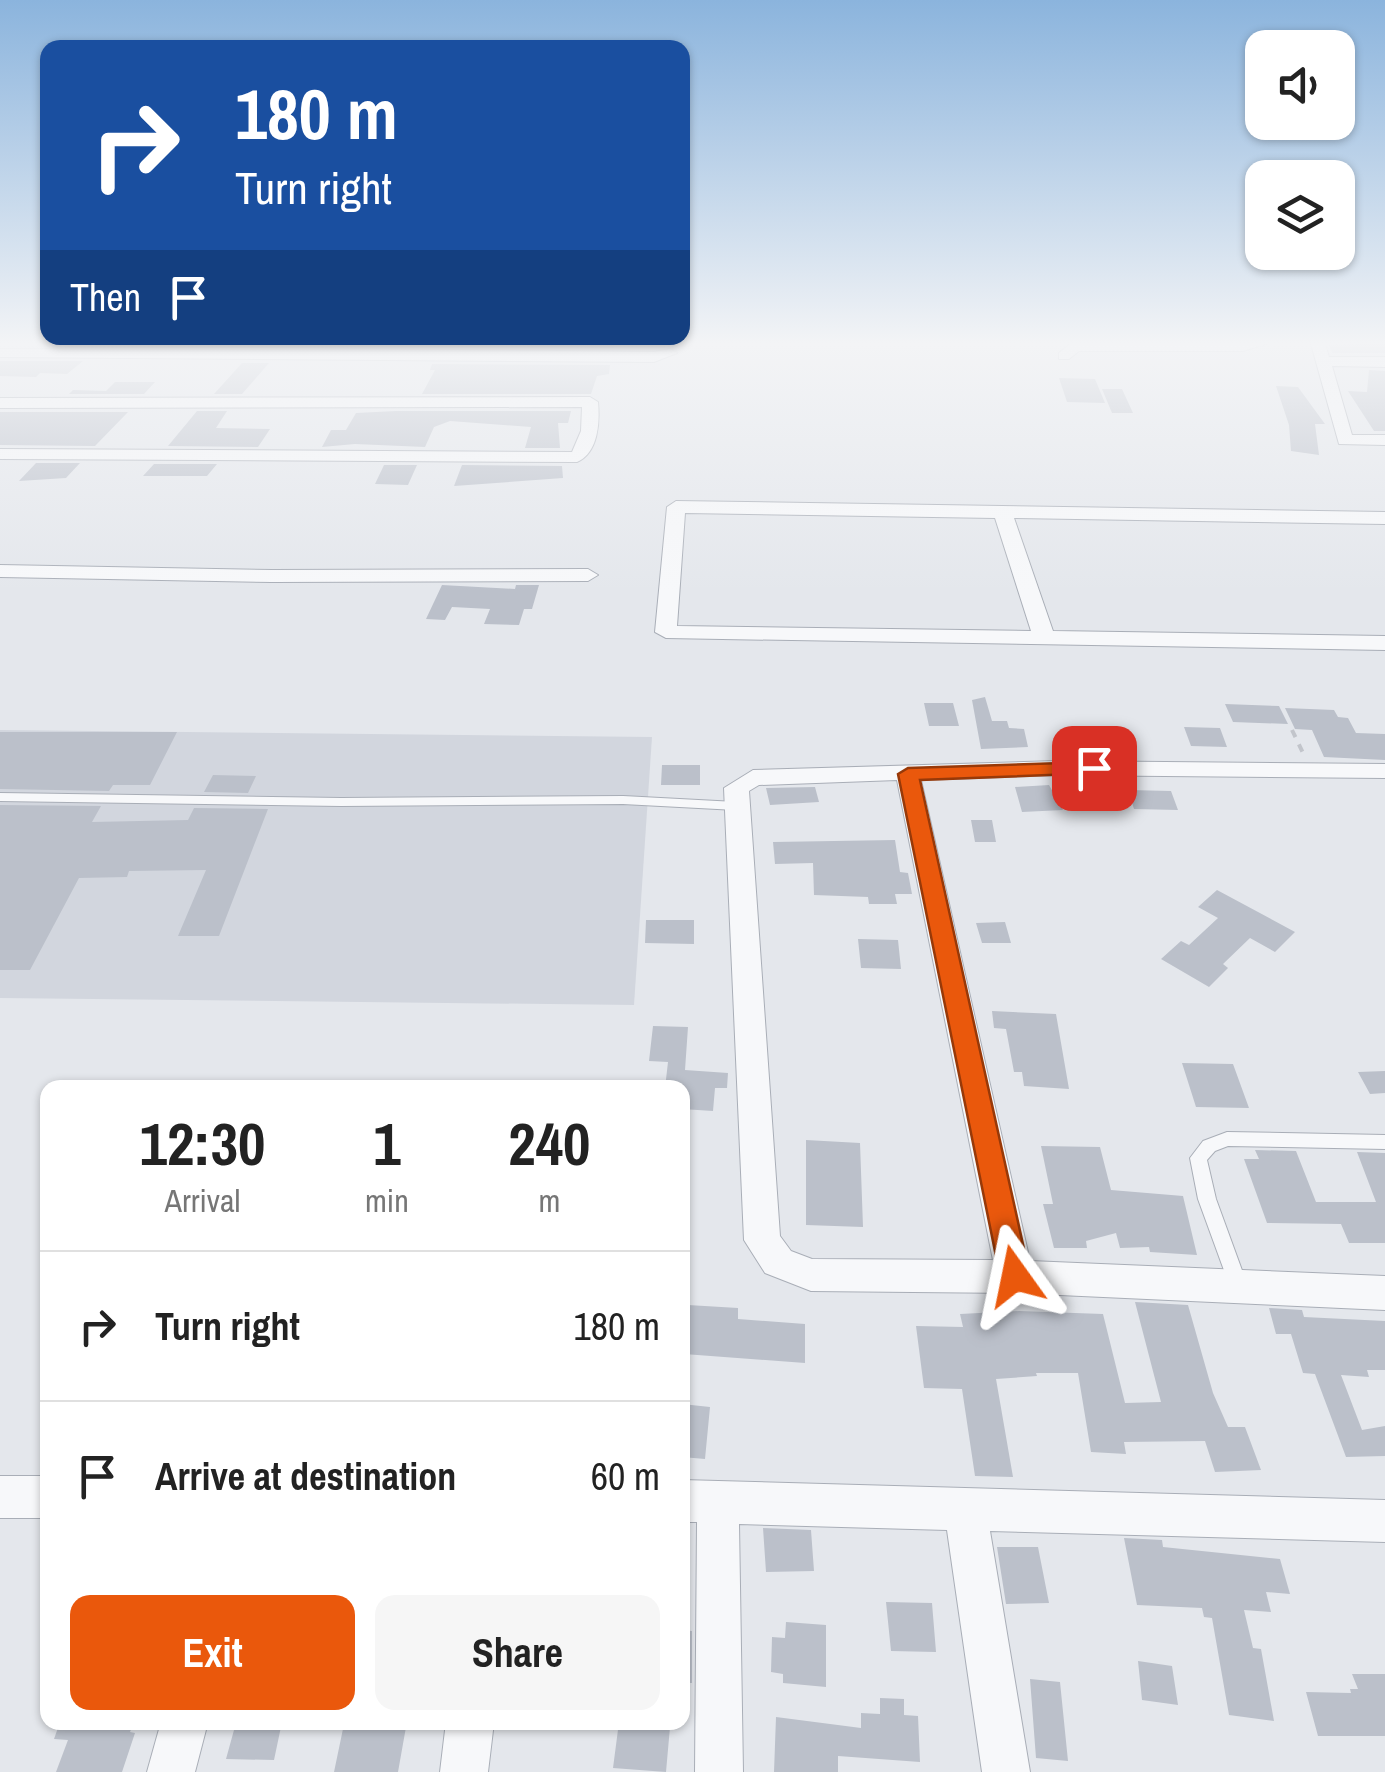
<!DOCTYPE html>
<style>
:root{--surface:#fff;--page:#f6f6f6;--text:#222;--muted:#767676;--line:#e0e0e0;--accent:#ea580c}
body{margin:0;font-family:"Archivo Narrow",sans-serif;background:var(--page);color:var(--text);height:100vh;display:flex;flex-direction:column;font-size:38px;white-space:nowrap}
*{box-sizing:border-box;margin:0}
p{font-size:32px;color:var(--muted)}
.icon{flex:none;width:55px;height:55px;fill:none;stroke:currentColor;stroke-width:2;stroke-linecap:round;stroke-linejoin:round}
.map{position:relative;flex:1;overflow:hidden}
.sheet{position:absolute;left:40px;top:1080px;width:650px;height:650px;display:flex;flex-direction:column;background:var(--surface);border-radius:20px;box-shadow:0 2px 8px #0004}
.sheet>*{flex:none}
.hud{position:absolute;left:40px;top:40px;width:650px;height:305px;border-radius:20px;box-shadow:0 2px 8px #0004;background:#1a4fa0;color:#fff;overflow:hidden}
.tools{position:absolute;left:1245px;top:30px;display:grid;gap:20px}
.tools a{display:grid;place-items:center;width:110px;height:110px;border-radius:20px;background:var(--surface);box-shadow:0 2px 8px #0004;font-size:50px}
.pin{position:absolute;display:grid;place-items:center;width:85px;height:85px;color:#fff;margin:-42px;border-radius:20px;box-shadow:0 5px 15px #0006}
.me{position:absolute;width:110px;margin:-55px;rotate:348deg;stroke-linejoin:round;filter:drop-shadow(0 0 8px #0008)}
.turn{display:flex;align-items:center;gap:35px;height:210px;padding:0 30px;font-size:45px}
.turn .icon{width:130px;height:130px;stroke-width:2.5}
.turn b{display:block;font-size:70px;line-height:85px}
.then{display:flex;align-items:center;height:95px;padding:0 30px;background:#0003;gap:20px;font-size:38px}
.eta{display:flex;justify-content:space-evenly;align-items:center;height:170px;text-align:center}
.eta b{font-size:60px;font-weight:800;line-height:70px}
.action{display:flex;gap:20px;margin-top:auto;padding:20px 30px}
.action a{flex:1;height:115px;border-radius:20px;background:var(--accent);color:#fff;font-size:40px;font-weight:800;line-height:115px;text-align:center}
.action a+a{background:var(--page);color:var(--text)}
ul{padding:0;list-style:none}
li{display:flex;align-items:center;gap:30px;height:150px;padding:0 30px;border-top:2px solid var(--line)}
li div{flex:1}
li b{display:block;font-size:38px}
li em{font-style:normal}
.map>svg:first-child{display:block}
</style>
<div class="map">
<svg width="1385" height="1772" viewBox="0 0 1385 1772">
<rect width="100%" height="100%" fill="#e4e7ec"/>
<path fill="#d2d6de" d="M0,730L652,737L634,1005L0,998Z"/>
<path fill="#bbc0ca" d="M441,344H615L614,348Z
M1372,344H1385V353H1332L1329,345Z
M0,361H83L67,374L40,373L36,377L0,376Z
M242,363H269L242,394H214Z
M432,364L610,365L609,374L597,376L591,394H422L435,370H430Z
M1369,370L1385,371V431H1374L1348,391L1367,392Z
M1059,378L1095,379L1105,403L1067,402Z
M115,382H155L144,394H69L73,390L106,391Z
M1276,386L1298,387L1325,424H1315L1319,455L1291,451L1289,425Z
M1102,389H1122L1133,413H1112Z
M197,411H227L216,428L270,429L258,447L168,446Z
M396,411H571L568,423H558L560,448H525L531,427L450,421L434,427L425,447L355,444L322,447L331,430H346L356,413Z
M0,412H128L95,446L0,445Z
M36,463H80L66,478L19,481Z
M154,464H217L207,476H143Z
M384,465H417L408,485L375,484Z
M462,465L562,466L563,478L454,486Z
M442,585L515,589L516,585H539L532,609H524L519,625L484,624L490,609L452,607L445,620L426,619Z
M985,697L992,721H1007L1009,728L1024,729L1028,747L981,749L972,700Z
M924,703H953L959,726H929Z
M1225,704L1279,706L1288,724L1233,722Z
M1285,708L1334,710L1338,717L1348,718L1356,733L1385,734V760L1324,757L1312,730L1295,729Z
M1184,727L1220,728L1227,747L1191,746Z
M0,732H177L150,785H113L109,791L0,789Z
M662,765H700V785H661Z
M213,775L256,776L248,793L204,792Z
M1049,785L1063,810L1022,812L1015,787Z
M815,787L819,802L770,805L766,788Z
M1128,790L1171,791L1178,810L1134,809Z
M0,805L101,806L92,822L188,820L194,808L268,809L219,936H178L206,870L129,871L127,877L79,878L30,970H0Z
M971,820H992L996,842H975Z
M895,840L900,872L908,873L912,894H895L897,904H869L868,897L814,895L813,863L775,864L773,842Z
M1217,890L1295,932L1275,952L1250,938L1223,964L1228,968L1209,987L1161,959L1181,941L1189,945L1218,918L1198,907Z
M646,920H694V944L645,943Z
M1005,922L1011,943H982L976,923Z
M858,939L898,940L901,969L861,968Z
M992,1011L1056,1014L1069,1089L1024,1086L1022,1072H1014L1006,1029L994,1028Z
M653,1026L688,1027L685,1070L728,1073L727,1088H715L713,1111L682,1109V1088H665L668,1062L649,1061Z
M1182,1063L1233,1064L1249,1108L1196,1107Z
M1385,1071V1093L1370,1094L1358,1072Z
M806,1140L860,1143L863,1227L806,1225Z
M1041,1146L1100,1147L1111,1190L1183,1196L1197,1255L1150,1252L1149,1247L1120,1248L1116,1233L1086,1241L1087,1248H1054L1043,1204H1053Z
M1255,1150L1296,1151L1316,1202H1376L1357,1152L1385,1153V1243H1349L1341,1224L1267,1223L1244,1159H1259Z
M1135,1302L1188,1305L1213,1393L1228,1427H1245L1261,1470L1215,1472L1205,1441L1124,1442L1126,1454L1091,1452L1078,1373H1036L1037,1376L996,1379L1013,1477L975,1476L962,1389L924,1388L916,1326L963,1327L960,1314L1019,1311L1103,1314L1125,1403L1161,1402Z
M688,1305L738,1308V1319L805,1324V1363L684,1354Z
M1269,1308L1302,1310L1304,1317L1385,1321V1370H1367L1369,1377L1341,1375L1362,1430L1385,1426V1456L1346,1457L1315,1374L1303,1373L1291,1334H1276Z
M682,1404L710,1407L705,1459L682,1457Z
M763,1528L811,1530L814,1571L766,1572Z
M1124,1538L1162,1540L1163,1547L1280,1559L1290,1594L1266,1592L1271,1612L1244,1610L1253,1648L1261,1649L1274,1721L1229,1715L1212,1618L1204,1617L1202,1608L1137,1605Z
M997,1547H1038L1049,1603L1006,1604Z
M886,1602L932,1603L936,1652L891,1651Z
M786,1622L826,1625V1687L783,1683V1674L771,1672L772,1637L785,1638Z
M682,1630L692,1631V1683H682Z
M1138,1661L1172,1666L1178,1705L1142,1700Z
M1352,1674H1385V1736H1318L1306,1692L1351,1693L1350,1689H1358Z
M1030,1679L1060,1682L1068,1761L1036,1758Z
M880,1698L904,1699V1715L918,1716L920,1762L838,1756V1772H774L776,1717L861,1728V1713L880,1714Z
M60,1722H134L130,1732L135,1733L122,1772H56L68,1740L54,1739Z
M259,1722H282L274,1760L226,1759L234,1730H257Z
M619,1722L670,1727L666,1772L613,1768Z
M344,1724L406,1727L398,1772H334Z"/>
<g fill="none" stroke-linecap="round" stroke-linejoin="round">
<g stroke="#a9aeb7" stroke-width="2">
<path id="service" d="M0,793L341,798L623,796L736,802L742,806L736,810L623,804L341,806L0,801Z
M1227,1132L1385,1135V1149L1228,1146L1215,1151L1207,1160L1216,1199L1247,1284L1245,1290L1238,1292L1231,1290L1229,1284L1198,1199L1190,1158L1203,1141Z"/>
</g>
<g stroke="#a9aeb7" stroke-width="2">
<path id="minor" d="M1070,344H1266L1243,351H1079L1069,359H1059V353Z
M1311,344H1325L1329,357H1385V367L1332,366L1352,435H1385V445L1339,444Z
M265,348L654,352L670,349L677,353L654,362L0,357V349Z
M590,397L598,402C600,423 598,453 577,462L0,459V449L572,452L581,431L582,407L0,408V398Z
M676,501L1385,512V524L1014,518L1053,631L1385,636V650L666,638L655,632L667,507ZM685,513L995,518L1031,631L677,626Z
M0,565L272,570L588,569L598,575L588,581L272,582L0,577Z
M1057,761L1385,764V778L1057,775L921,780L1030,1261L1385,1276V1310L1015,1293L811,1291L765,1273L744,1240L724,788L753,770ZM897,780L993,1260L812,1259L791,1251L780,1236L749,791L759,785Z
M0,1476H48V1518H0Z
M682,1480L1385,1500V1542L990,1531L1030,1772H982L947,1530L739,1524L743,1772H695L697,1522H682Z
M161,1722H208L195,1772H147Z
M446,1722H494L488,1772H440Z"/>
</g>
<path stroke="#c2c5cb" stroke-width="4" stroke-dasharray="8 8" stroke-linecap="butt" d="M1292,730L1303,753"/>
<use href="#service" fill="#f7f8fa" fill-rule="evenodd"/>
<use href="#minor" fill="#f7f8fa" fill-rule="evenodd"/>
</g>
<linearGradient id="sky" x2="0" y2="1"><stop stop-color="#8bb4dd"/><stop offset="0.58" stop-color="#f3f4f6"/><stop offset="1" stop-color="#f3f4f6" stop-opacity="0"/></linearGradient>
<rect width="1385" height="592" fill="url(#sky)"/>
<path fill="#ea580c" stroke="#983908" stroke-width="2.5" d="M1094,762L1101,764V773L920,780L1030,1276L1026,1286L1015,1290L1005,1286L1000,1276L898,774L908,768Z"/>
</svg>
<div class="tools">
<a><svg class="icon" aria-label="sound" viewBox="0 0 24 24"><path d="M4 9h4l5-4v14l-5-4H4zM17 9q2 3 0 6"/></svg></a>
<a><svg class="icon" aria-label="layers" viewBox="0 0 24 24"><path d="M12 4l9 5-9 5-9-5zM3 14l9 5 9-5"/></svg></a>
</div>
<div class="pin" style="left:1094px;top:768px;background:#d93025"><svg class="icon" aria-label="arrive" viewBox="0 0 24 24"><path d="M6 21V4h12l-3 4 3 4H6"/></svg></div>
<svg class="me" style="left:1015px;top:1276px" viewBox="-20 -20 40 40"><path d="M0-17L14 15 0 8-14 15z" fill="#ea580c" stroke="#fff" stroke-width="4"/></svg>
<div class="hud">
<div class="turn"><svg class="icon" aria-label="right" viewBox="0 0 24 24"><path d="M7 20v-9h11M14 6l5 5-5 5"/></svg><div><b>180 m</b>Turn right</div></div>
<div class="then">Then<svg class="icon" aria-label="arrive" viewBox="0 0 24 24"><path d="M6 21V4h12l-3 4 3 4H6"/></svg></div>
</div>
<section class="sheet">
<div class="eta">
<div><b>12:30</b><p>Arrival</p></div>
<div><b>1</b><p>min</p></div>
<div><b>240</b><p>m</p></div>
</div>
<ul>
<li><svg class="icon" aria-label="right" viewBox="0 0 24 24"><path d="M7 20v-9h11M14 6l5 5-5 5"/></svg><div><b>Turn right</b></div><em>180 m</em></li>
<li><svg class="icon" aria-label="arrive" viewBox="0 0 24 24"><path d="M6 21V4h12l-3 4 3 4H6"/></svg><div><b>Arrive at destination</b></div><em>60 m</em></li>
</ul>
<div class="action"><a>Exit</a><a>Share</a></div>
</section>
</div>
